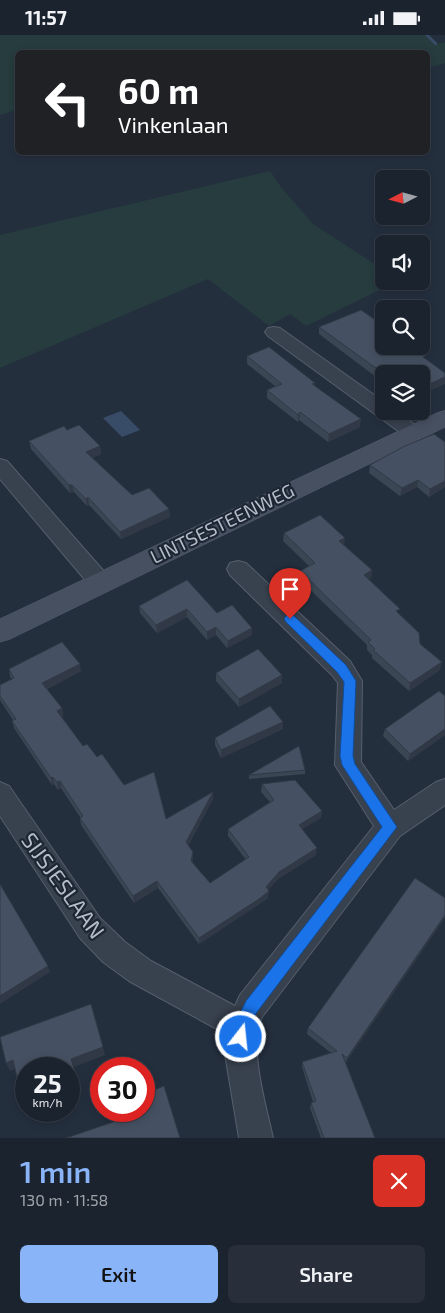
<!DOCTYPE html>
<meta charset="utf-8">
<style>
:root{--surface:#1b232e;--page:#282f3a;--text:#f1f3f6;--muted:#a0a4aa;--line:#39404a;--accent:#8ab4f8}
body{margin:0;font-family:"Exo 2",sans-serif;background:var(--page);color:var(--text);height:100vh;display:flex;flex-direction:column;font-size:19px;white-space:nowrap}
*{box-sizing:border-box;margin:0}
p{font-size:16px;color:var(--muted)}
.icon{flex:none;width:28px;height:28px;fill:none;stroke:currentColor;stroke-width:2;stroke-linecap:round;stroke-linejoin:round}
.map{position:relative;height:1103px;overflow:hidden}
.sheet{display:flex;flex-direction:column;background:var(--surface);flex:1}
.sheet>*{flex:none}
.top-card{position:absolute;left:15px;top:15px;width:415px;height:105px;border-radius:8px;box-shadow:0 2px 8px #0003,0 0 0 1px var(--line);background:#202124;color:#fff;overflow:hidden}
.needle{width:32px;rotate:264deg}
.tools{position:absolute;left:375px;top:135px;display:grid;gap:10px}
.tools a{display:grid;place-items:center;width:55px;height:55px;border-radius:8px;background:var(--surface);box-shadow:0 2px 8px #0003,0 0 0 1px var(--line);font-size:25px}
.speed{position:absolute;left:15px;top:1022px;display:flex;gap:10px;font-size:25px;font-weight:700;text-align:center}
.speed>*{display:grid;place-content:center;width:65px;height:65px;border-radius:50%;background:var(--surface);box-shadow:0 2px 8px #0003,0 0 0 1px var(--line);line-height:1}
.speed small{font-size:12px;font-weight:400}
.speed .limit{border:8px solid #d22;background:#fff;color:#111}
.pin{position:absolute;display:grid;place-items:center;width:42px;height:42px;color:#fff;margin:-51px -21px;border-radius:50% 50% 50% 0;rotate:-45deg;box-shadow:0 0 5px #0007}
.pin .icon{rotate:45deg}
.me{position:absolute;width:55px;margin:-28px;rotate:16deg;stroke-linejoin:round;filter:drop-shadow(0 0 4px #0008)}
.turn{display:flex;align-items:center;gap:18px;height:105px;padding:0 20px;font-size:22px}
.turn .icon{width:65px;height:65px;stroke-width:2.5}
.turn b{display:block;font-size:35px;line-height:42px}
.round{display:grid;place-items:center;flex:none;width:52px;height:52px;border-radius:8px;background:var(--page)}
.head{display:flex;align-items:center;justify-content:space-between;height:85px;padding:0 20px}
h1{font-size:30px;font-weight:600;line-height:38px;color:var(--accent)}
.button{display:flex;gap:10px;margin-top:auto;padding:10px 20px}
.button a{flex:1;height:58px;border-radius:8px;background:var(--accent);color:#111;font-size:20px;font-weight:600;line-height:58px;text-align:center}
.button a+a{background:var(--page);color:var(--text)}
.status{display:flex;justify-content:space-between;align-items:center;height:35px;padding:0 25px;background:var(--surface);direction:ltr}
.status svg{height:14px;fill:currentColor}
.map>svg:first-child{display:block}
</style>
<div class="status"><b>11:57</b><svg viewBox="0 0 49 12"><path d="M0 12V9h3v3zM5 12V6h3v6zM10 12V3h3v9zM15 12V0h3v12zM26 1h20v11H26zM47 4h2v5h-2z"/></svg></div>
<div class="map">
<svg width="445" height="1103" viewBox="0 0 445 1103">
<rect width="100%" height="100%" fill="#242f3e"/>
<path fill="#263c3f" d="M0,0H427L436,9L445,7V28L428,33V18H18L17,75L0,80Z
M270,136L281,152L313,189L384,235V246H398L306,291L290,279L269,291L208,244L0,333V200Z"/>
<path fill="#394c67" d="M121,376L140,395L122,402L103,383Z"/>
<g fill="none" stroke-linecap="round" stroke-linejoin="round">
<path fill="#394c67" fill-rule="evenodd" d="M425,0H429L437,8V10H435Z"/>
<g stroke="#565f6c" stroke-width="2">
<path id="street" d="M274,292L280,293L384,367V376H396L419,393L422,397L419,401L412,403L405,401L268,301L265,297L268,293Z
M0,424L7,426L108,541L111,547L108,553L100,555L92,553L0,444Z
M238,526L246,528L350,626L362,646L361,727L394,775L436,747L445,744V770L400,801L262,982C248,1013 266,1070 273,1103H239L224,1013L226,999L129,946L103,927L80,903L0,781V747L9,751L100,883L125,907L151,926L235,971L240,960L374,791L335,730L338,648L332,640L230,540L227,534L230,528Z"/>
</g>
<g stroke="#565f6c" stroke-width="1">
<path id="secondary" d="M445,376V392L10,604L0,607V584L437,378Z"/>
</g>
<use href="#street" fill="#38414e" fill-rule="evenodd"/>
<use href="#secondary" fill="#465061" fill-rule="evenodd"/>
</g>
<path fill="#3b4654" d="M319,292L384,339V348L319,299Z
M247,321L315,348L314,351L360,392L328,407L299,385L298,387L267,363V355L275,351L247,329Z
M67,395L100,411L101,419L92,423L132,460L169,474L170,482L121,504L89,470L87,471L74,457L70,458L31,414L29,406Z
M445,407V452L429,462L417,452L400,461L369,438L370,430Z
M284,498L344,510L372,535L371,543L368,544L399,579L440,635L409,656L372,623V620L367,615V610L299,544L300,536L309,531L283,506Z
M187,545L217,578L252,593V600L227,613L216,600L207,605L187,582L157,598L140,578L139,571Z
M9,634L81,636L47,654L62,673L63,681L62,682L83,711L97,722L124,750L166,784L213,757V764L188,811L193,824L192,828L210,848L246,825L228,801V794L270,767L261,757L262,749L322,776L321,783L302,794L316,820L278,844L268,855V863L258,870L199,909L158,853L134,868L81,790L80,783V782L61,753L58,755L54,749L52,750L14,693L12,686L13,685L0,665V650L12,644L10,642Z
M216,638L282,640V648L239,672L216,646Z
M445,661V700L408,726L383,701L385,694Z
M283,687V694L221,723L215,710V703Z
M305,735V739L249,744V740Z
M415,843L346,1028L375,1103H321L310,1073L311,1068L313,1067L302,1032V1027L331,1018L307,999L308,993Z"/>
<path fill="#303945" d="M445,342V349L421,360V353Z
M300,377L299,385L298,387V380Z
M361,384L360,392L328,407L329,399Z
M100,411L101,419L87,425L86,417Z
M418,445L417,452L400,461L402,453Z
M445,446V452L429,462L430,454Z
M69,450H72L74,457L70,458Z
M88,462L89,470L87,471L86,464Z
M169,474L170,482L121,504L120,497Z
M345,503L344,511L339,506Z
M372,535L371,543L363,547L364,540Z
M187,574V582L157,598L156,590Z
M216,592V600L207,605V597Z
M252,593V600L227,613L228,606Z
M442,627L440,635L409,656L410,648Z
M80,629L81,636L44,655L42,648Z
M282,640V648L239,672V664Z
M62,673L63,681L59,683L57,676Z
M283,687V694L221,723V715Z
M445,694V700L408,726L410,719Z
M53,742L54,749L52,750L51,743Z
M60,746L61,753L58,755L57,747Z
M213,757V764L186,814V807Z
M322,776L321,783L298,797L299,790Z
M317,813L316,820L278,844L266,858L269,856L268,863L258,870L199,909V903L279,837Z
M193,817V824L191,832V826Z
M157,846L158,853L134,868L133,861Z
M445,880V883L345,1029L347,1023Z
M48,931L50,937L0,969V961Z
M103,1012L105,1020L74,1032L78,1048L69,1052V1043L71,1024Z
M13,1025L16,1033L10,1036L6,1028Z
M24,1074H26V1076H41L27,1082Z"/>
<path fill="#455162" stroke="#303945" d="M361,275L384,291V311H413L426,320L423,322L445,338V342L421,353V339H384L319,292Z
M269,312L315,348L312,349L361,384L329,399L300,377L298,380L267,355L282,349L247,321Z
M79,390L100,411L86,417L132,460L149,453L169,474L120,497L88,462L86,464L72,450H69L29,406L64,391L67,395Z
M434,399L445,407V446L430,454L418,445L402,453L370,430L403,412Z
M320,480L345,503L339,506L372,535L364,540L400,574L396,576L419,598L420,609L442,627L410,648L373,615L375,614L368,607L371,605L300,536L315,528L284,498Z
M187,545L217,578L232,570L252,593L228,606L216,592L207,597L187,574L156,590L139,571Z
M62,607L80,629L42,648L62,673L57,676L83,711L87,709L97,722L102,719L124,750L154,737L166,784L213,757L186,807L193,817L191,826L210,848L249,822L228,794L274,765L262,749L295,745L322,776L299,790L317,813L279,837L266,852L269,856L259,864L199,903L157,846L133,861L80,783L83,781L60,746L57,747L53,742L51,743L12,686L16,684L0,661V650L14,643L9,634Z
M258,614L282,640L239,664L216,638Z
M439,656L445,661V694L410,719L385,694Z
M270,671L283,687L221,715L215,703Z
M299,711L305,735L249,740Z
M415,843L445,863V880L347,1023L342,1019L375,1103H324L311,1068L316,1066L302,1027L337,1016L308,993Z
M0,849L48,931L0,961Z
M91,969L103,1012L71,1024L76,1040L69,1043V1034H26V1074H24L13,1025L6,1028L0,1002Z
M164,1051L180,1103H66L125,1083L123,1076H144V1059Z"/>
<path fill="#1a73e8" stroke="#114b97" d="M290,579L294,581L346,630L356,646L353,721L355,729L397,792L257,977L250,991L247,1007L241,1009L236,1007C230,993 240,979 246,966L382,792L342,730L340,721L344,647L337,637L286,587L284,584L286,581Z"/>
<g text-anchor="middle" dominant-baseline="central" stroke-width="4.5" stroke-linejoin="round" paint-order="stroke">
<g font-size="19" fill="#b4bcc9" stroke="#1d2633">
<text transform="translate(222 488) rotate(-26)">LINTSESTEENWEG</text>
</g>
<g font-size="22" fill="#b4bcc9" stroke="#1d2633">
<text transform="translate(64 850) rotate(54)">SIJSJESLAAN</text>
</g>
</g>
</svg>
<div class="tools">
<a><svg class="needle" viewBox="-14 -14 28 28"><path d="M0-13l5 13h-10z" fill="#e53935"/><path d="M0 13l5-13h-10z" fill="#a0a4aa"/></svg></a>
<a><svg class="icon" aria-label="sound" viewBox="0 0 24 24"><path d="M4 9h4l5-4v14l-5-4H4zM17 9q2 3 0 6"/></svg></a>
<a><svg class="icon" aria-label="search" viewBox="0 0 24 24"><circle cx="10" cy="10" r="6"/><path d="M15 15l6 6"/></svg></a>
<a><svg class="icon" aria-label="layers" viewBox="0 0 24 24"><path d="M12 4l9 5-9 5-9-5zM3 14l9 5 9-5"/></svg></a>
</div>
<div class="speed"><div>25<small>km/h</small></div><div class="limit">30</div></div>
<div class="pin" style="left:290px;top:584px;background:#d93025"><svg class="icon" aria-label="arrive" viewBox="0 0 24 24"><path d="M6 21V4h12l-3 4 3 4H6"/></svg></div>
<svg class="me" style="left:241px;top:1002px" viewBox="-20 -20 40 40"><circle r="17" fill="#1a73e8" stroke="#fff" stroke-width="3"/><path d="M0-11L8 9 0 5-8 9z" fill="#fff"/></svg>
<div class="top-card">
<div class="turn"><svg class="icon" aria-label="left" viewBox="0 0 24 24"><path d="M17 20v-9H6M10 6l-5 5 5 5"/></svg><div><b>60 m</b>Vinkenlaan</div></div>
</div>
</div>
<section class="sheet">
<div class="head"><div><h1>1 min</h1><p>130 m · 11:58</p></div><a class="round" style="background:#d93025;color:#fff"><svg class="icon" aria-label="close" viewBox="0 0 24 24"><path d="M6 6l12 12M18 6L6 18"/></svg></a></div>
<div class="button"><a>Exit</a><a>Share</a></div>
</section>
